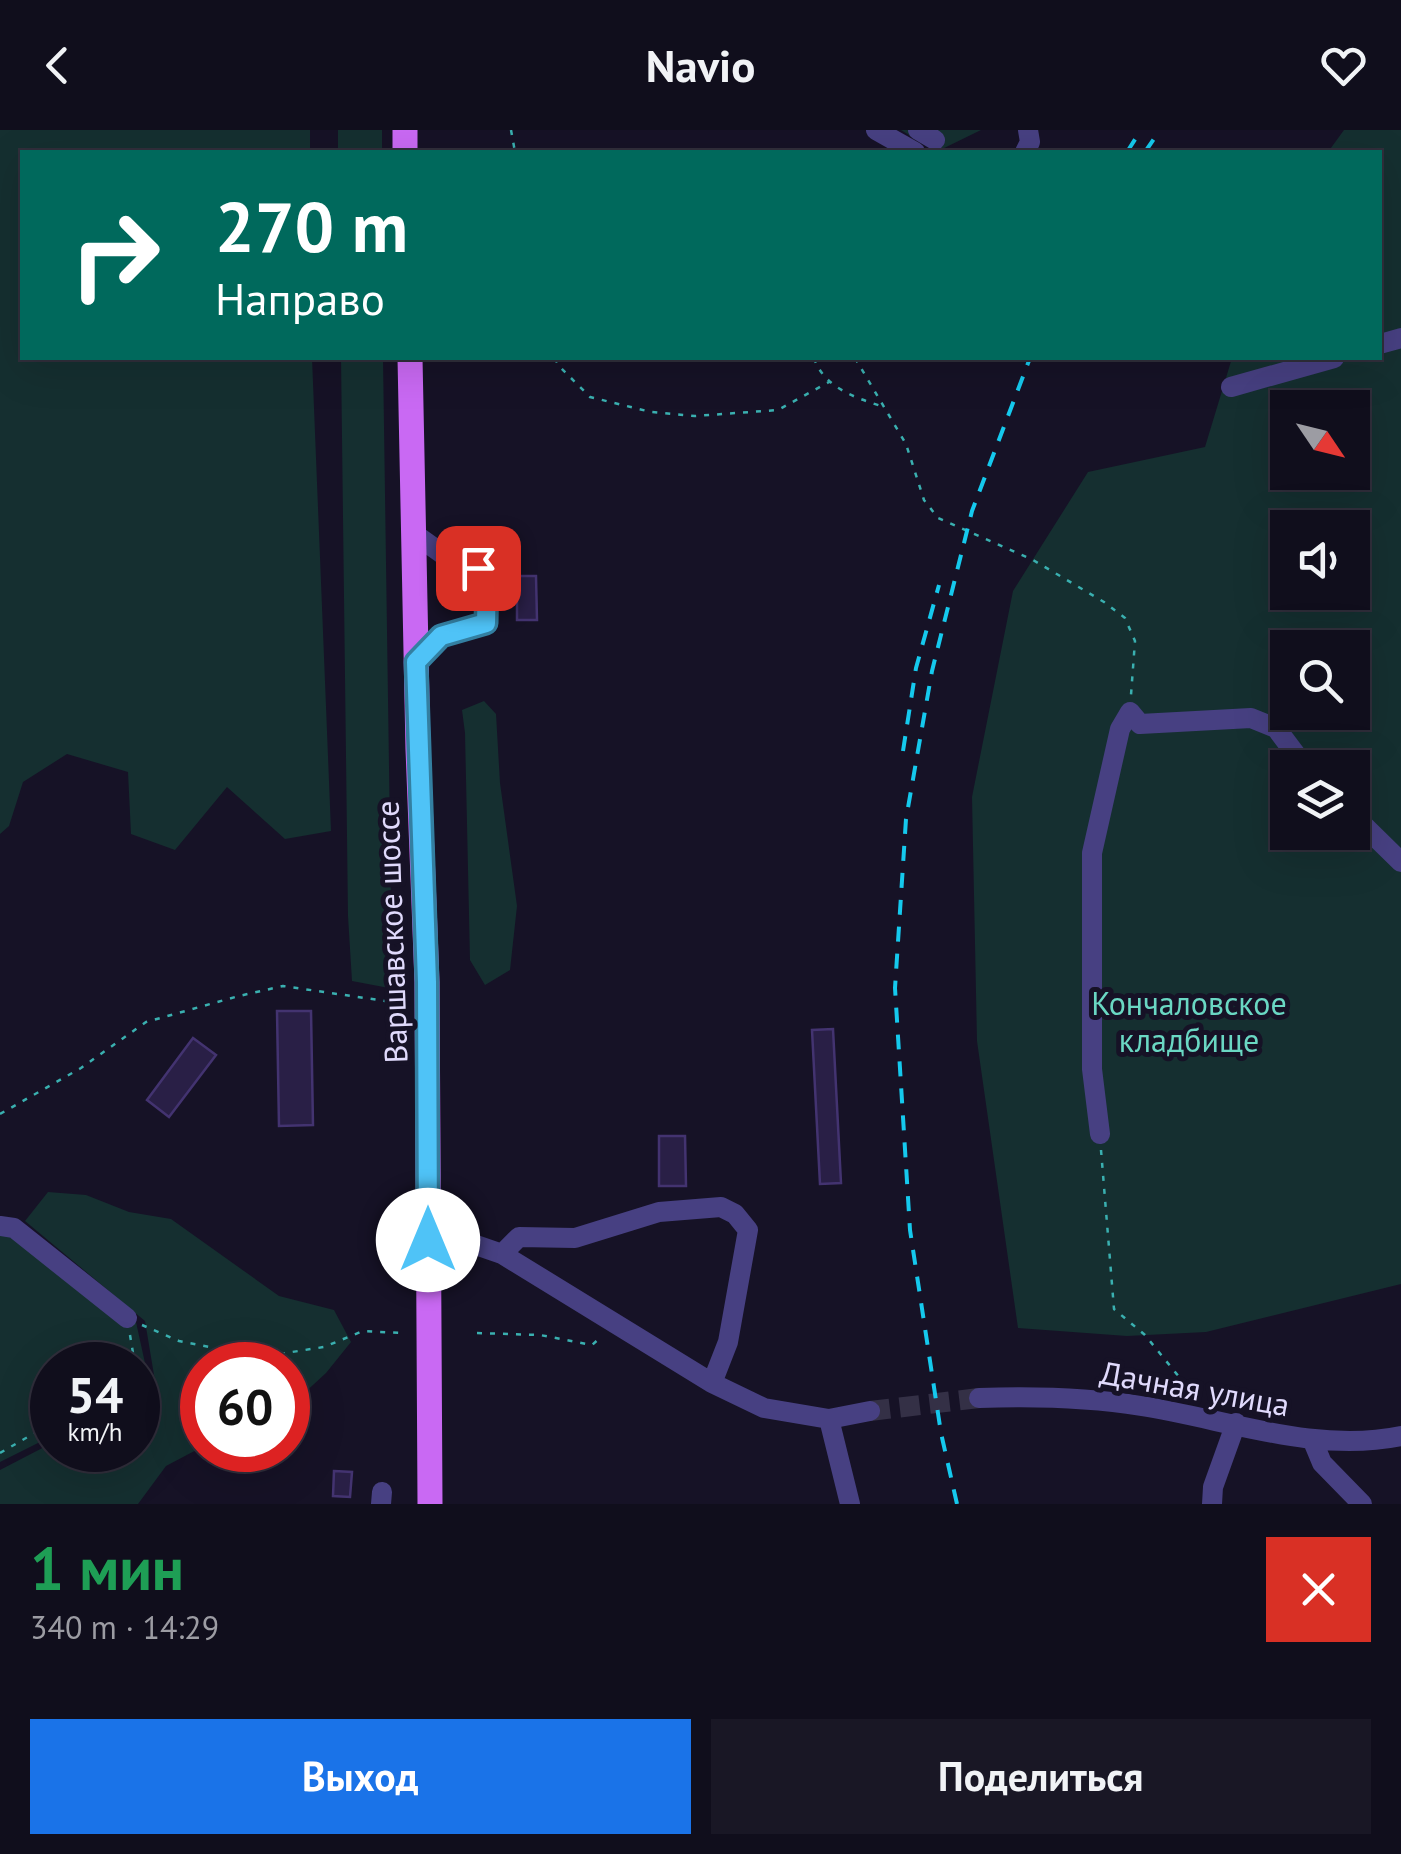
<!DOCTYPE html>
<html lang="ru">
<meta charset="utf-8">
<style>
:root{--surface:#100e1c;--page:#191725;--text:#f1f3f6;--muted:#9c9ca3;--line:#302e3b;--accent:#1a73e8}
body{margin:0;font-family:"PT Sans",sans-serif;background:var(--page);color:var(--text);height:100vh;display:flex;flex-direction:column;font-size:38px;white-space:nowrap}
*{box-sizing:border-box;margin:0}
p{font-size:32px;color:var(--muted)}
.icon{flex:none;width:55px;height:55px;fill:none;stroke:currentColor;stroke-width:2;stroke-linecap:round;stroke-linejoin:round}
.map{position:relative;height:1374px;overflow:hidden}
.drawer{display:flex;flex-direction:column;background:var(--surface);flex:1}
.drawer>*{flex:none}
.top-card{position:absolute;left:20px;top:20px;width:1362px;height:210px;border-radius:0px;box-shadow:0 10px 40px #0002,0 0 0 2px var(--line);background:#00695c;color:#fff;overflow:hidden}
.needle{width:65px;rotate:125deg}
.controls{position:absolute;left:1270px;top:260px;display:grid;gap:20px}
.controls a{display:grid;place-items:center;width:100px;height:100px;border-radius:0px;background:var(--surface);box-shadow:0 10px 40px #0002,0 0 0 2px var(--line);font-size:50px}
.speed{position:absolute;left:30px;top:1212px;display:flex;gap:20px;font-size:50px;font-weight:700;text-align:center}
.speed>*{display:grid;place-content:center;width:130px;height:130px;border-radius:50%;background:var(--surface);box-shadow:0 10px 40px #0002,0 0 0 2px var(--line);line-height:1}
.speed small{font-size:25px;font-weight:400}
.speed .limit{border:15px solid #d22;background:#fff;color:#111}
.pin{position:absolute;display:grid;place-items:center;width:85px;height:85px;color:#fff;margin:-42px;border-radius:20px;box-shadow:0 5px 15px #0006}
.me{position:absolute;width:110px;margin:-55px;rotate:0deg;stroke-linejoin:round;filter:drop-shadow(0 0 8px #0008)}
.turn{display:flex;align-items:center;gap:35px;height:210px;padding:0 30px;font-size:45px}
.turn .icon{width:130px;height:130px;stroke-width:2.5}
.turn b{display:block;font-size:70px;line-height:85px}
.round{display:grid;place-items:center;flex:none;width:105px;height:105px;border-radius:0px;background:var(--page)}
.headline{display:flex;align-items:center;justify-content:space-between;height:170px;padding:0 30px}
h1{font-size:60px;font-weight:700;line-height:75px;color:#1e9e55}
.primary-button{display:flex;gap:20px;margin-top:auto;padding:20px 30px}
.primary-button a{flex:1;height:115px;border-radius:0px;background:var(--accent);color:#fff;font-size:40px;font-weight:700;line-height:115px;text-align:center}
.primary-button a+a{background:var(--page);color:var(--text)}
header{display:flex;justify-content:space-between;align-items:center;height:130px;padding:0 30px;background:var(--surface);font-size:45px;font-weight:700}
.map>svg:first-child{display:block}
</style>
<header><svg class="icon" aria-label="back" viewBox="0 0 24 24"><path d="M15 5l-7 7 7 7"/></svg>Navio<svg class="icon" aria-label="heart" viewBox="0 0 24 24"><path d="M12 20l-8-8c-3-5 5-10 8-4 3-6 11-1 8 4z"/></svg></header>
<div class="map">
<svg width="1401" height="1374" viewBox="0 0 1401 1374">
<rect width="100%" height="100%" fill="#161226"/>
<path fill="#152f30" fill-rule="evenodd" d="M0,0H310V22H22V228H312L331,701L285,709L227,657L175,720L131,704L128,642L67,624L23,652L9,696L0,704Z
M338,0H382V22H338Z
M901,0H981L936,22Z
M1344,0H1401V1154L1206,1202L1127,1206L1018,1198L977,911L972,667L1013,461L1088,342L1205,317L1232,228H1380V22H1328ZM1288,278H1352V342H1288ZM1288,398H1352V462H1288ZM1288,518H1352V582H1288ZM1288,638H1352V702H1288Z
M341,228H383L392,840L389,858L352,851L348,786Z
M484,571L496,584L500,653L517,776L510,840L485,855L470,830L465,603L462,580Z
M48,1062L86,1065L129,1082L171,1089L279,1166L334,1180L351,1212L326,1243L288,1278V1235H202V1317L166,1336L138,1374H0V1340L52,1313V1320H138V1268L156,1257L145,1191L25,1091Z
M0,1098L136,1192L150,1256L138,1262V1235H52V1306L0,1332Z"/>
<path fill="#291f46" stroke="#433370" stroke-width="2.5" d="M517,446H536L537,490H517Z
M277,881H311L313,995L279,996Z
M833,899L841,1053L820,1054L812,900Z
M193,908L216,925L169,987L147,970Z
M659,1006H685L686,1056H659Z
M334,1341L352,1342L350,1367L333,1366Z"/>
<g fill="none" stroke-linecap="round" stroke-linejoin="round">
<path stroke="#343046" stroke-width="20" stroke-dasharray="20 10" stroke-linecap="butt" d="M870,1281L979,1268"/>
<path stroke="#3ab0b0" stroke-width="2.5" stroke-dasharray="5 8" stroke-linecap="butt" d="M511,0L515,22
M555,228L558,235L590,267L651,282L695,286L778,280L829,252
M814,228C824,257 853,267 881,276
M855,228L906,314L924,370L938,388L1033,430L1104,472L1125,488L1135,511L1131,565
M0,984L81,938L146,892L239,866L283,856L406,874
M1101,1020L1114,1179L1145,1205L1197,1269
M142,1195L179,1211L260,1227L324,1217L363,1201L401,1203
M477,1203L540,1205L592,1215L601,1207
M130,1205L135,1235
M0,1323L52,1293"/>
<path stroke="#474082" stroke-width="20" d="M876,0L915,22
M918,0L935,10
M1025,22L1030,12L1028,0
M1380,214L1401,208
M1231,257L1334,228
M413,403L458,435L485,440L487,447L485,493L441,507L416,532
M1352,684L1401,732
M1100,1004L1092,939V723L1120,599L1130,582L1140,594L1251,588L1276,598L1306,638
M0,1096L14,1098L127,1188
M428,1110L473,1114L502,1124L712,1253L764,1278L829,1289L870,1281
M502,1124L519,1107L575,1108L659,1082L721,1077L735,1084L748,1100L728,1212L712,1253
M979,1268C1034,1266 1086,1267 1141,1276C1226,1289 1315,1324 1401,1306
M829,1289L850,1374
M1312,1309L1322,1333L1362,1374
M381,1374L382,1362
M1212,1374L1213,1357L1236,1293"/>
<path stroke="#c969f3" stroke-width="25" d="M405,0V22
M410,228L418,619L427,852L430,1374"/>
<path stroke="#15c9ed" stroke-width="4" stroke-dasharray="15 12" stroke-linecap="butt" d="M1127,22L1141,0
M1145,22L1160,0
M903,621L916,538L939,455
M957,1374L941,1303L910,1100L895,858L906,689L932,541L972,381L1030,228"/>
</g>
<g fill="none" stroke-linecap="round" stroke-linejoin="round">
<g stroke="#337fa1" stroke-width="25">
<path id="route" d="M428,1110L427,852L416,532L441,506L486,493L487,447L485,440L478,438"/>
</g>
<use href="#route" stroke="#4fc3f7" stroke-width="18"/>
</g>
<g text-anchor="middle" dominant-baseline="central" stroke-width="10" stroke-linejoin="round" paint-order="stroke">
<g font-size="32" fill="#e0dafc" stroke="#161226">
<text transform="translate(391 802) rotate(-92)">Варшавское шоссе</text>
<text transform="translate(1195 1258) rotate(10)">Дачная улица</text>
</g>
<g font-size="32" fill="#6ad7c3" stroke="#161226">
<text x="1189" y="873">Кончаловское<tspan x="1189" dy="37">кладбище</tspan></text>
</g>
</g>
</svg>
<div class="controls">
<a><svg class="needle" viewBox="-14 -14 28 28"><path d="M0-13l5 13h-10z" fill="#e53935"/><path d="M0 13l5-13h-10z" fill="#9c9ca3"/></svg></a>
<a><svg class="icon" aria-label="sound" viewBox="0 0 24 24"><path d="M4 9h4l5-4v14l-5-4H4zM17 9q2 3 0 6"/></svg></a>
<a><svg class="icon" aria-label="search" viewBox="0 0 24 24"><circle cx="10" cy="10" r="6"/><path d="M15 15l6 6"/></svg></a>
<a><svg class="icon" aria-label="layers" viewBox="0 0 24 24"><path d="M12 4l9 5-9 5-9-5zM3 14l9 5 9-5"/></svg></a>
</div>
<div class="speed"><div>54<small>km/h</small></div><div class="limit">60</div></div>
<div class="pin" style="left:478px;top:438px;background:#d93025"><svg class="icon" aria-label="arrive" viewBox="0 0 24 24"><path d="M6 21V4h12l-3 4 3 4H6"/></svg></div>
<svg class="me" style="left:428px;top:1110px" viewBox="-20 -20 40 40"><circle r="19" fill="#fff"/><path d="M0-13L10 11 0 6-10 11z" fill="#4fc3f7"/></svg>
<div class="top-card">
<div class="turn"><svg class="icon" aria-label="right" viewBox="0 0 24 24"><path d="M7 20v-9h11M14 6l5 5-5 5"/></svg><div><b>270 m</b>Направо</div></div>
</div>
</div>
<section class="drawer">
<div class="headline"><div><h1>1 мин</h1><p>340 m · 14:29</p></div><a class="round" style="background:#d93025;color:#fff"><svg class="icon" aria-label="close" viewBox="0 0 24 24"><path d="M6 6l12 12M18 6L6 18"/></svg></a></div>
<div class="primary-button"><a>Выход</a><a>Поделиться</a></div>
</section>
